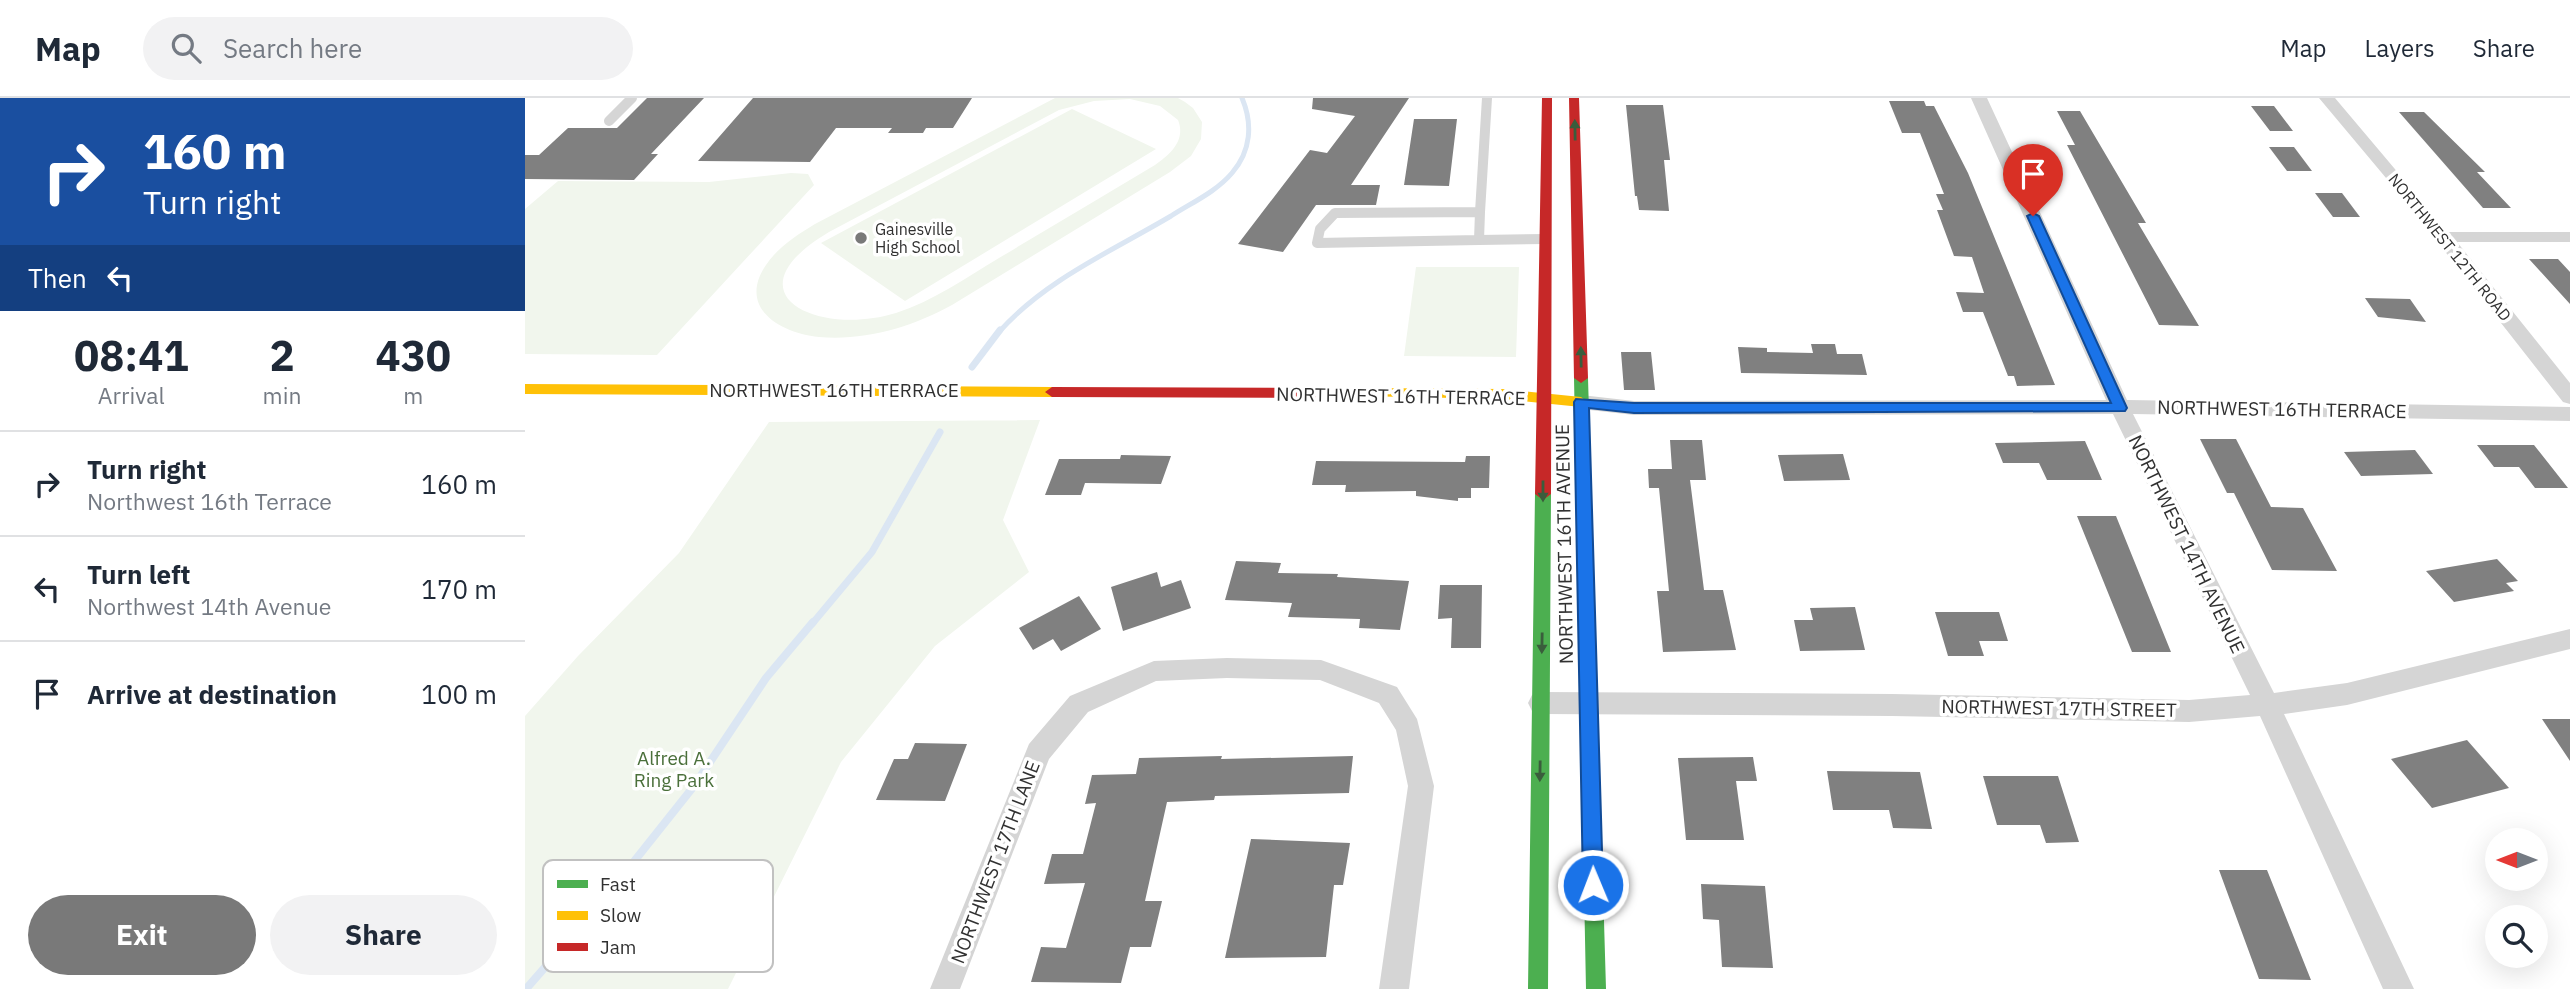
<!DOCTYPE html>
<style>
:root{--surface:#fff;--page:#f2f2f3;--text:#1f2937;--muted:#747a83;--line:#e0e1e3;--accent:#797979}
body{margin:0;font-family:"IBM Plex Sans",sans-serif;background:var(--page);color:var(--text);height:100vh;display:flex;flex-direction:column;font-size:26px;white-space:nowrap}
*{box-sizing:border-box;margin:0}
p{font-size:23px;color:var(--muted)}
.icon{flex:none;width:38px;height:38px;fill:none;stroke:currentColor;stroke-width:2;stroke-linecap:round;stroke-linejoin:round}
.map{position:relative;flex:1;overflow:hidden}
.details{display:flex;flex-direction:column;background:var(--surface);width:525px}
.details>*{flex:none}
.guide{background:#1a4fa0;color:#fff;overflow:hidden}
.needle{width:46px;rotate:270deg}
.tools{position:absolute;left:1960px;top:730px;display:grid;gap:14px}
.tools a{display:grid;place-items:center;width:63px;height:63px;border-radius:50%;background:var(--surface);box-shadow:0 7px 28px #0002;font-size:35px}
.pin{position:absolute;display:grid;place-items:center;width:60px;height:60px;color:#fff;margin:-72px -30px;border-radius:50% 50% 50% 0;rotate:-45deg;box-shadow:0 0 7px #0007}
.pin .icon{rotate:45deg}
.me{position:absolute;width:77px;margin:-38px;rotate:359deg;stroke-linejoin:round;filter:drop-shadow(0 0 5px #0008)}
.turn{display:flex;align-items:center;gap:24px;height:147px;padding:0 28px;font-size:32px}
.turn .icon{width:91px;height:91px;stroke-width:2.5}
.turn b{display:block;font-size:49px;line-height:60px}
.then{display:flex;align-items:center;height:66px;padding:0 28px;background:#0003;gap:14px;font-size:26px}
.eta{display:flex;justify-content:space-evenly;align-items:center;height:119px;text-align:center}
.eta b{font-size:42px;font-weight:700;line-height:49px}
.action{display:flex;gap:14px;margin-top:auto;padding:14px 28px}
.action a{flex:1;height:80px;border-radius:42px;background:var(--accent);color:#fff;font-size:28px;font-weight:700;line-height:80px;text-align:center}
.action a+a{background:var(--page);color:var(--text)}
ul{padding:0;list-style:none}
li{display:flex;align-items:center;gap:21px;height:105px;padding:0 28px;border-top:2px solid var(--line)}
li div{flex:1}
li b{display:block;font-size:26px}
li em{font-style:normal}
header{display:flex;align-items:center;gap:42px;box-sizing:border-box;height:98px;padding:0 35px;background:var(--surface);border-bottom:2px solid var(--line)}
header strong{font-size:33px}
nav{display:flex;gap:38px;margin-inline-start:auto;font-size:24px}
.search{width:490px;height:63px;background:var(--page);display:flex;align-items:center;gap:18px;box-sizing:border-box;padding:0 24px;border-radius:38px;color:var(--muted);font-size:26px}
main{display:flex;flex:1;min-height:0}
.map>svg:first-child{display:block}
</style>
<header>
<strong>Map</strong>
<div class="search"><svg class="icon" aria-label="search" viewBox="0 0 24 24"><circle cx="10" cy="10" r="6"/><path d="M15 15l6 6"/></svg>Search here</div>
<nav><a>Map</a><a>Layers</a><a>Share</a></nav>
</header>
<main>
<section class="details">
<div class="guide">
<div class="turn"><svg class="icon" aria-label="right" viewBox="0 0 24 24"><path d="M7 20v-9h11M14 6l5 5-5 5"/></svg><div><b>160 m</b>Turn right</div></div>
<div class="then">Then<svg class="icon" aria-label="left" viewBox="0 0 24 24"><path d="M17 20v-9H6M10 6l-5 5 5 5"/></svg></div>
</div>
<div class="eta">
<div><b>08:41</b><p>Arrival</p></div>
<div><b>2</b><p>min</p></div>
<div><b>430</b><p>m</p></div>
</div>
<ul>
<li><svg class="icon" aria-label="right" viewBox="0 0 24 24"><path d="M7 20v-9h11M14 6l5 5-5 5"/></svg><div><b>Turn right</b><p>Northwest 16th Terrace</p></div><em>160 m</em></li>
<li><svg class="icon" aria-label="left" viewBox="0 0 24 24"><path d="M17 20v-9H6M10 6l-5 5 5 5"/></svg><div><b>Turn left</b><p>Northwest 14th Avenue</p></div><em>170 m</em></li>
<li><svg class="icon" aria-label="arrive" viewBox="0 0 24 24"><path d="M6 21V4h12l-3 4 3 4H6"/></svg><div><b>Arrive at destination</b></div><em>100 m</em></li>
</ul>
<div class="action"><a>Exit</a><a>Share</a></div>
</section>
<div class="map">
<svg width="2045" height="891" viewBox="0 0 2045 891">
<rect width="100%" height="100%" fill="#fff"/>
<path fill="#f1f6ed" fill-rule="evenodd" d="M530,0H653L660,4L668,10L677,24L676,41L666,58L645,74L427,207C387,229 340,243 294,239C255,235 212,210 241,167C253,149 272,137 290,126ZM605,1L635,8L653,22C661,42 646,56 630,67C578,98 526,129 474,160C441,180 408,203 371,215C293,239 200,196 304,134L534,12L569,3Z
M547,11L631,51L380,203L296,145Z
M266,75L283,76L289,87L132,257L0,256V111L33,83L184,84Z
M891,169H994L991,259L879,258Z
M515,322L478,422L504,474L410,548L316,664L203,891H0V618L53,558L154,455L244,324Z"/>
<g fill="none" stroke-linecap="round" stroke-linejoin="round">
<path stroke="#dbe6f3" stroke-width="5" d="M474,234C520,182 587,153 646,118C666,105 691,94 707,75C726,53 728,26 717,0"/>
<path stroke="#dbe6f3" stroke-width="7" d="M447,269L475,232
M287,526L347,454L415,334"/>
<path stroke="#dbe6f3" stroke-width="8" d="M1,891L72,810L169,688L241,580L288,524"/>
</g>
<path fill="#808080" d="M122,0H179L126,56H133L109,82L0,81V57H14L43,30H92Z
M228,0H447L428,30H401L398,35H363L367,30H311L285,64L173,63Z
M788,0H884L826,87H855L851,107H791L758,154L713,146L785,52L802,55L830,18L787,11Z
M1364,3H1399L1401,8H1409L1443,75L1530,287L1492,288L1489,278H1483L1458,214H1438L1431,194L1459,195L1447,159L1429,158L1412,112H1418L1411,96H1419L1395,35H1377Z
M1101,7H1138L1145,62H1139L1144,113L1114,112L1112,98H1110Z
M1726,8H1749L1768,33H1745Z
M1532,13H1555L1621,125H1613L1674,228L1634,227L1542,47H1550Z
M1874,14H1899L1960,74H1952L1986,110H1958Z
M889,21H932L924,88L879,87Z
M1744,49H1769L1787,73H1762Z
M1790,95H1817L1835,119H1808Z
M2004,161H2033L2045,174V206Z
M1840,200L1885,201L1901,224L1853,219Z
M1286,246H1310L1312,256H1337L1342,277L1216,275L1213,249L1242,250V254L1288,255Z
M1096,254H1126L1130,292H1099Z
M1675,341H1711L1746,409L1778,410L1812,473L1747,472L1709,395H1702Z
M1145,342H1177L1181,382H1165L1179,492H1198L1211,552L1138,554L1132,493H1144L1134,390H1124L1123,371H1147Z
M1560,343L1577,382H1522L1514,365H1478L1470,345Z
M1952,347H2009L2043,390H2010L1994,369H1969Z
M1890,352L1908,376L1836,378L1819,354Z
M1318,356L1325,382L1259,383L1253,357Z
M596,357L646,358L636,386L560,385L556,397H520L534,361H595Z
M941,358H965L964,390H946V400H933V403L891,398V393L820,394L821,387H787L791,363L940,364Z
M1552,418H1591L1646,554H1607Z
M1972,461L1993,483L1981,485L1989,493L1929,504L1901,473Z
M711,463L756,465L753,475L813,476L812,479L884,483L875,532L834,530L835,521L763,519L767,505L700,502Z
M632,474L636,489L656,482L666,510L598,533L586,489Z
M915,487H957L956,550H926L927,520L913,521Z
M554,498L576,531L536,553L528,541L508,552L494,530Z
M1330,509L1340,552L1275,553L1269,522H1288L1285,510Z
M1410,514H1474L1483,543H1454L1459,558H1423Z
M2017,621H2045V663Z
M1942,642L1984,690L1907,710L1866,661Z
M390,645L442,646L420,703L351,702L369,661H383Z
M697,658L696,661L828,658L824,695L690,698L689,702L642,704L620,803H637L626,849H605L596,885L506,884L516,849L541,850L560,785L519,786L527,756H558L571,705L560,706L567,677L611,676L614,660Z
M1228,659L1232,683H1211L1219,742H1161L1153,660Z
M1302,673L1395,674L1407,731L1368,730L1364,712H1308Z
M1458,678H1533L1554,744L1521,745L1515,727H1472Z
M726,741L825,745L818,787H809L801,859L700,860Z
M1694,772H1742L1786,882L1734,881Z
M1176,786L1240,788L1248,870L1197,869L1194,822L1178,821Z"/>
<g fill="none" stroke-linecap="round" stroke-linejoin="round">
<path stroke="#d5d5d5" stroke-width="10" d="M84,23L107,0
M955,114L962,0
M955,114L954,142L792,145L795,131L810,115Z
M954,142L1021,141"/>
<path fill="#d5d5d5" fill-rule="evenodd" d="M1446,0H1462L1602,302L2045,309V323L1608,316L1749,595L1822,585L2045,531V551L1822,607L1759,616L1889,891H1858L1735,618L1664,624L1367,618L1016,616L1007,613L1003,605L1007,597L1016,594L1367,596L1664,602L1725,597L1588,316L1109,317L1056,311L1049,309L1046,304L1049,299L1056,297L1109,303L1581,302Z
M1794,0H1810L1923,134H2045V144H1932L2045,285V306L2038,304L1882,105Z
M702,560L796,562L872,589L892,621L909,688L884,891H854L883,688L871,632L854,605L795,582L702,580L631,583L563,614L524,661L435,891H405L504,646L545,598L629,563Z"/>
<path fill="#4caf50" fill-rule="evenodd" d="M1056,275L1063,280L1081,891H1061L1049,280Z
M1018,390L1026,396L1023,891H1003L1010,396Z"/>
<path fill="#ffc107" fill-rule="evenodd" d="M0,286L527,289L534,294L527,299L0,296Z
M839,290L977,291L1056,299L1063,304L1056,309L977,301L834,298L832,295L834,292Z"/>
<path fill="#c62828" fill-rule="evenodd" d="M1017,0H1027L1026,396L1018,402L1010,396Z
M1044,0H1054L1063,280L1056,285L1049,280Z
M527,289L839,290L846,295L839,300L527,299L520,294Z"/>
</g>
<defs><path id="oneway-solid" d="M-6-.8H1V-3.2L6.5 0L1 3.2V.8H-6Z" transform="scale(1.75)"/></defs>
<g fill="#3a5d3c">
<use href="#oneway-solid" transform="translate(1050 32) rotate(-91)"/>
<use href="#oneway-solid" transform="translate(1056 259) rotate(-91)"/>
<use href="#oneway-solid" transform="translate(1018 393) rotate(90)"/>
<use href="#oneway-solid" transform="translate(1017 545) rotate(91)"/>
<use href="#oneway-solid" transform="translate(1015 673) rotate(91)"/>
</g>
<path fill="#1a73e8" stroke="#114b97" stroke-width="2" d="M1508,115L1514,118L1602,310L1600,313L1109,315L1064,310L1078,787L1075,793L1068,796L1061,793L1058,787L1049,304L1051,301L1109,305H1586L1502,118Z"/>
<circle fill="#797979" stroke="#fff" stroke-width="2.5" cx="336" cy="140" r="7"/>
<g text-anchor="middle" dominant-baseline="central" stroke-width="7" stroke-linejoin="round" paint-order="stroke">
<g font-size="16" fill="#313131" stroke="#fff" text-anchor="start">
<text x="350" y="131">Gainesville<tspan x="350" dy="18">High School</tspan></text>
</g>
<g font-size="16" fill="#313131" stroke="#fff">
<text transform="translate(1925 149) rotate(51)">NORTHWEST 12TH ROAD</text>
</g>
<g font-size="19" fill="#313131" stroke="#fff">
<text x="309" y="292">NORTHWEST 16TH TERRACE</text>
<text transform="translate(876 298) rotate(1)">NORTHWEST 16TH TERRACE</text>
<text transform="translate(1757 311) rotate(1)">NORTHWEST 16TH TERRACE</text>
<text transform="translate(1039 446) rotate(-91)">NORTHWEST 16TH AVENUE</text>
<text transform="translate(1662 446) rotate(64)">NORTHWEST 14TH AVENUE</text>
<text transform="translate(1534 610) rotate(1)">NORTHWEST 17TH STREET</text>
<text transform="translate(470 764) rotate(-69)">NORTHWEST 17TH LANE</text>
</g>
<g font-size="19" fill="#4b703b" stroke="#fff">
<text x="149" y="660">Alfred A.<tspan x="149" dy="22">Ring Park</tspan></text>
</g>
</g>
<rect x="18" y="762" width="230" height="112" rx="10" fill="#fff" stroke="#c1c1c1" stroke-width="2"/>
<rect x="32" y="782" width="31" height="8" fill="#4caf50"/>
<rect x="32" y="813" width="31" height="9" fill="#ffc107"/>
<rect x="32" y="845" width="31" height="8" fill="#c62828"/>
<g font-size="19" fill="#313131">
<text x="75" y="793">Fast</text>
<text x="75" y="824">Slow</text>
<text x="75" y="856">Jam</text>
</g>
</svg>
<div class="tools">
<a><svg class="needle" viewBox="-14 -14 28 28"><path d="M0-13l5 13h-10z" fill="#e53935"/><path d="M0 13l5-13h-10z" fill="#747a83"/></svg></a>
<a><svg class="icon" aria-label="search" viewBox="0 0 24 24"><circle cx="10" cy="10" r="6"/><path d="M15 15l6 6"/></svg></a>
</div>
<div class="pin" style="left:1508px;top:118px;background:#d93025"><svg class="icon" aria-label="arrive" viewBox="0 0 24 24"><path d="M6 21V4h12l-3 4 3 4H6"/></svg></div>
<svg class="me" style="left:1068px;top:787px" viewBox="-20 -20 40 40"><circle r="17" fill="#1a73e8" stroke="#fff" stroke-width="3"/><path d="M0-11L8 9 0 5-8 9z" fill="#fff"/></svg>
</div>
</main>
